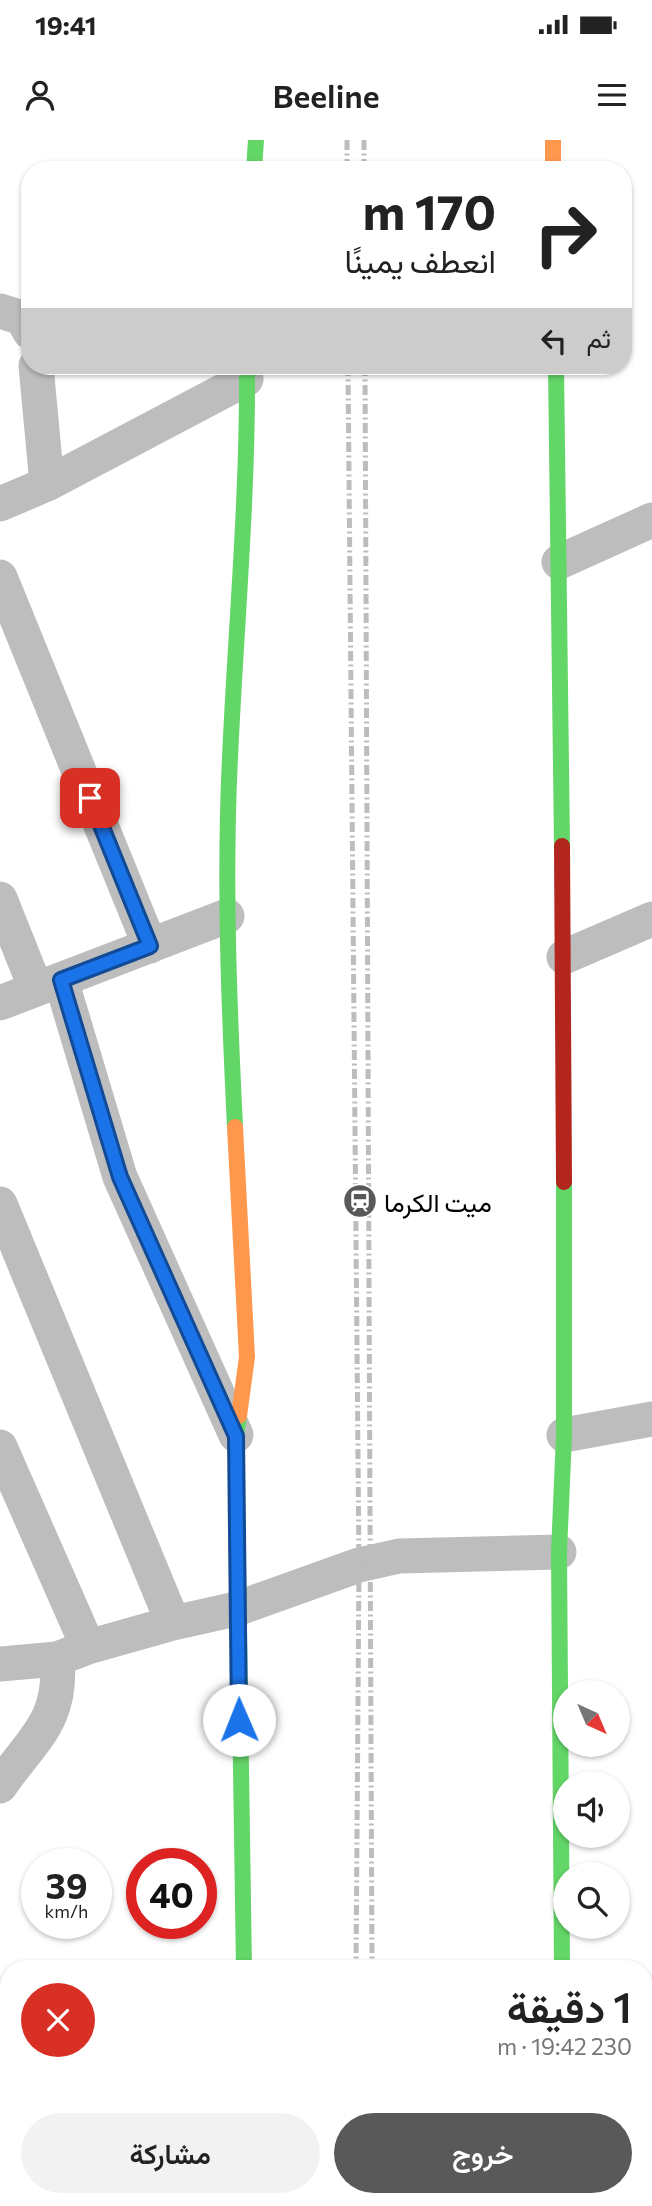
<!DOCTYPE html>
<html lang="ar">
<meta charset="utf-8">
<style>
:root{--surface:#fff;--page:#f2f2f2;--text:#222;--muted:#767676;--accent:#595959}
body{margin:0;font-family:Commissioner,Vazirmatn,sans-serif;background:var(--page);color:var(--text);direction:rtl;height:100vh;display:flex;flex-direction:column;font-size:26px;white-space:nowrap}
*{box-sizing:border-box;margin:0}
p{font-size:23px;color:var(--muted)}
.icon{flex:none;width:38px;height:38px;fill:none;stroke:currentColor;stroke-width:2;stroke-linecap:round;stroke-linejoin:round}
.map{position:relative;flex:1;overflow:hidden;direction:ltr}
.sheet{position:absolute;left:0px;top:1820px;width:653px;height:247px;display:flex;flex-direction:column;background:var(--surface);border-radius:28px 28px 0 0;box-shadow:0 2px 5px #0004;direction:rtl}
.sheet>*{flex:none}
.hud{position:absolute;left:21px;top:21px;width:611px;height:214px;border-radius:28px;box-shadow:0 2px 5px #0004;direction:rtl;background:#fff;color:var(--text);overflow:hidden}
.needle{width:46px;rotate:136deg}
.tools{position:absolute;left:553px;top:1540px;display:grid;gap:14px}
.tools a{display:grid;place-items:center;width:77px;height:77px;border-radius:50%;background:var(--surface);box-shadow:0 2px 5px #0004;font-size:35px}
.speed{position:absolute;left:21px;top:1708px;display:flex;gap:14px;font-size:35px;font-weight:700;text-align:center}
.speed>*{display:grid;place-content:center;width:91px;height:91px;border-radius:50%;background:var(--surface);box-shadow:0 2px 5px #0004;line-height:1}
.speed small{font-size:18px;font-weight:400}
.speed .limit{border:10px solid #d22;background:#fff;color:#111}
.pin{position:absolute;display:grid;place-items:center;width:60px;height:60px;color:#fff;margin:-30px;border-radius:14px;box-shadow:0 4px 10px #0006}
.me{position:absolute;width:77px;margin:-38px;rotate:359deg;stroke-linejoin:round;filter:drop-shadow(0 0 5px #0008)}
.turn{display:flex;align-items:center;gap:24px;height:147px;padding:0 21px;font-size:32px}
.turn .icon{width:91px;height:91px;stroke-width:2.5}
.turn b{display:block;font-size:49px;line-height:60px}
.then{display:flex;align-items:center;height:66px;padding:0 21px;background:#0003;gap:14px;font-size:26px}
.round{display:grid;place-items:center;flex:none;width:74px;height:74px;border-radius:37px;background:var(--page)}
.summary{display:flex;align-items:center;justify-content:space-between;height:119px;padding:0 21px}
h1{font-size:42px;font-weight:600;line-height:52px}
.button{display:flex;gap:14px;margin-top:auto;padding:14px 21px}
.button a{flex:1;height:80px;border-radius:42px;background:var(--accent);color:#fff;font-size:28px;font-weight:600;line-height:80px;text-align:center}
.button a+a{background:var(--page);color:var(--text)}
.status{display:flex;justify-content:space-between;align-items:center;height:49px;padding:0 35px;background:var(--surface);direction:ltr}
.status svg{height:19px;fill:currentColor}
header{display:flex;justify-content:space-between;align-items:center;height:91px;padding:0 21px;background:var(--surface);font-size:32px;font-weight:600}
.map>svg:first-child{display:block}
</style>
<div class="status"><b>19:41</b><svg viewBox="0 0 49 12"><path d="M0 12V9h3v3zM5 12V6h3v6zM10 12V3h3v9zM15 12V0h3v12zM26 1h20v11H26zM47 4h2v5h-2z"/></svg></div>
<header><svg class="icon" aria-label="menu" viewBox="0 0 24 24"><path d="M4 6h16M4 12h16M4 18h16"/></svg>Beeline<svg class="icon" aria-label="person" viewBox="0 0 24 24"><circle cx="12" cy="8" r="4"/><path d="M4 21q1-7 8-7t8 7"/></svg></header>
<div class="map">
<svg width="652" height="2066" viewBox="0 0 652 2066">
<rect width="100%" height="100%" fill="#fff"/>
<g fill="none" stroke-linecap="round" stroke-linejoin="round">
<path stroke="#bdbdbd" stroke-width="18" d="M644,1850L652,1848"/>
<path stroke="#bdbdbd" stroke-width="35" d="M0,171L22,178L30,192
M36,226L47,344
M0,364L47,344L246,239
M559,422L652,380
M0,437L150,806
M0,759L36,849
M564,817L652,779
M61,840L120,1037L236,1295
M0,863L227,776
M0,1064L173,1483
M564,1295L652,1279
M0,1307L88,1507
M0,1524L57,1519L88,1507L173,1483L236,1469L359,1425L399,1416L559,1412
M0,1646C31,1600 63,1582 57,1519
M0,1873L9,1906
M50,2058L52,2066"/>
<path stroke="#63d668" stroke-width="16" d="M254,30L256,0
M556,226L562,706
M235,987C229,864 224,741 230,617C236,486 248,357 247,226
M239,1276L236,1295L244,1829
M562,1829L559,1412L564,1295V1042
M247,2058V2066
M562,2058V2066"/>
<path stroke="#ff974d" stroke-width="16" d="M553,0V30
M235,987L247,1217L239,1276"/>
<path stroke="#b3261e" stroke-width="16" d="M562,706L564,1042"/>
<path stroke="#bdbdbd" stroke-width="5" stroke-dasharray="10 3.5 2 3.5" stroke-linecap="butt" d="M347,0V30
M364,0V30
M348,226L359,1425L356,1829
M365,226L372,1829
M358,2058V2066
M374,2058V2066"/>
</g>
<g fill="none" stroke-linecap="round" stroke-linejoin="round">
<g stroke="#114b97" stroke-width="18">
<path id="route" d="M90,658L150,806L61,840L120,1037L236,1296L239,1580"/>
</g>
<use href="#route" stroke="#1a73e8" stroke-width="12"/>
</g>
<defs>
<g id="station-disc" transform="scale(1.75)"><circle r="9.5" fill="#595959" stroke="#fff"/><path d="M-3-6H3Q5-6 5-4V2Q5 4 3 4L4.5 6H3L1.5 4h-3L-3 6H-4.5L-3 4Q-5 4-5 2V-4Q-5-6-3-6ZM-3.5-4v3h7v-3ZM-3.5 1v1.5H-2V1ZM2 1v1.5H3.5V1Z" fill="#fff"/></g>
</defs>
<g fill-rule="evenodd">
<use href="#station-disc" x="360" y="1061"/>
</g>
<g text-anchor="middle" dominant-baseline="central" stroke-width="6" stroke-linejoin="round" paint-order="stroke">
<g font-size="26" fill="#000" stroke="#fff" text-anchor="start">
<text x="384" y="1061">ميت الكرما</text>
</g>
</g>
</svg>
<div class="tools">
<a><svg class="needle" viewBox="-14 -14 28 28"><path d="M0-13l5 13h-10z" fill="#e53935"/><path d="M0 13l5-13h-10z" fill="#767676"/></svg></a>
<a><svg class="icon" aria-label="sound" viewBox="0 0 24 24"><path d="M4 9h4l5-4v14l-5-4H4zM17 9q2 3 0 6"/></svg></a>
<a><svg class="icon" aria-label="search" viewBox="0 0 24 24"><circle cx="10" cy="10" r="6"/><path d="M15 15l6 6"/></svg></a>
</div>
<div class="speed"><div>39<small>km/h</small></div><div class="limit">40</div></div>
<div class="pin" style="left:90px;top:658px;background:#d93025"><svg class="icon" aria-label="arrive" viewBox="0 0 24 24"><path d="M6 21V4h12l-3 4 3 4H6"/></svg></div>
<svg class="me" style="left:239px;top:1580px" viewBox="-20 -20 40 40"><circle r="19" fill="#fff"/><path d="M0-13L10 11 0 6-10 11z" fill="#1a73e8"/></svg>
<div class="hud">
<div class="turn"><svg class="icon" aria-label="right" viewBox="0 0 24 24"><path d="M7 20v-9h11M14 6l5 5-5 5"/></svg><div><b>170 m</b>انعطف يمينًا</div></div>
<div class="then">ثم<svg class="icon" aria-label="left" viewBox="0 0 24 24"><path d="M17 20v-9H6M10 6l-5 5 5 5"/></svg></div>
</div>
<section class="sheet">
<div class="summary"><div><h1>1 دقيقة</h1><p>230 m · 19:42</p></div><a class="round" style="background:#d93025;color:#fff"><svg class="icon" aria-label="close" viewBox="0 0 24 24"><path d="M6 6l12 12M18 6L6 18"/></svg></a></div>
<div class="button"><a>خروج</a><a>مشاركة</a></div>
</section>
</div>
